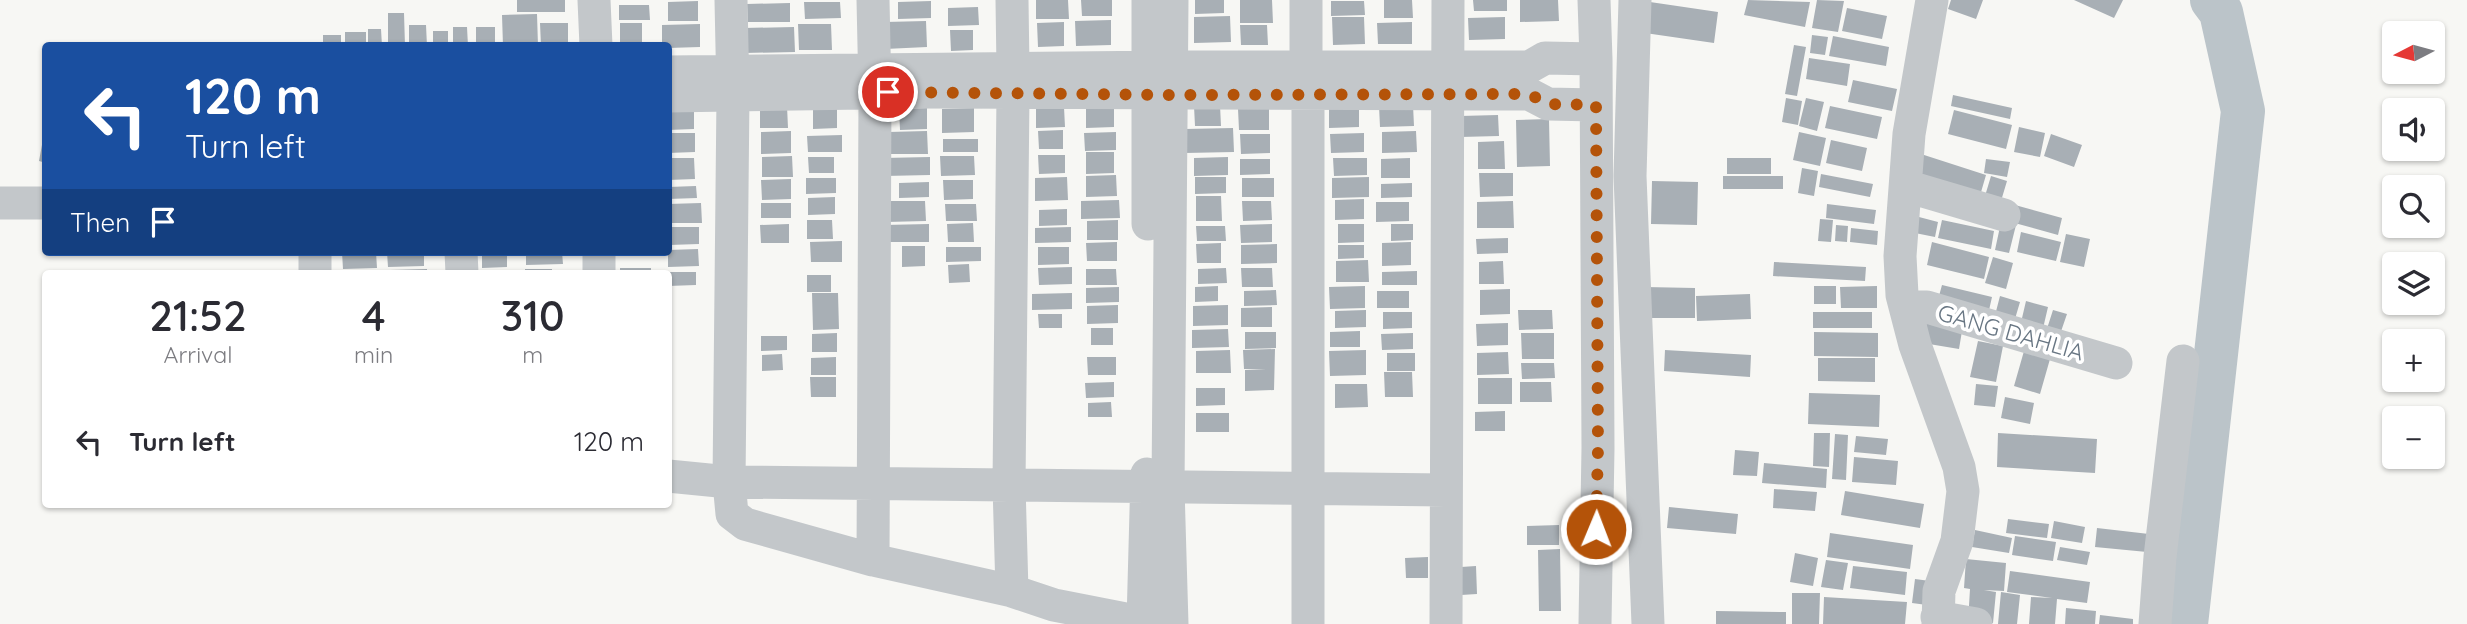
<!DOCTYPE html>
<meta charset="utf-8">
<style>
:root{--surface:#fff;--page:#f2f2f3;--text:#2b2b33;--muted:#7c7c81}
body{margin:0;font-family:Quicksand,sans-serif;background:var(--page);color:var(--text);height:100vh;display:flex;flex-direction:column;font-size:26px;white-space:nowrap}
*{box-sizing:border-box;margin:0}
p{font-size:23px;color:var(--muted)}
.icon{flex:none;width:38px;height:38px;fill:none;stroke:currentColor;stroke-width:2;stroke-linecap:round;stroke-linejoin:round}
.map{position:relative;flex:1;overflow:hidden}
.details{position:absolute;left:42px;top:270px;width:630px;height:238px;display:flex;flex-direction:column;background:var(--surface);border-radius:7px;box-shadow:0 2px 5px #0004}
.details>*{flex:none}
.hud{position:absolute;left:42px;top:42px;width:630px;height:214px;border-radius:7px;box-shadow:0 2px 5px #0004;background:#1a4fa0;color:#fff;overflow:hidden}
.needle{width:46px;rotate:264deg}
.fabs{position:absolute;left:2382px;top:21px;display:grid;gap:14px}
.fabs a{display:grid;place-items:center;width:63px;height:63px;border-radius:7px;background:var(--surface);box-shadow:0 2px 5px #0004;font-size:35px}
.pin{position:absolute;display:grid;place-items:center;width:60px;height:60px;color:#fff;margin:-30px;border:4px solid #fff;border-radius:50%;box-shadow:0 2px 7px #0007}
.me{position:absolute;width:77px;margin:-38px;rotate:1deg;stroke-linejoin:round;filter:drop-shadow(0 0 5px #0008)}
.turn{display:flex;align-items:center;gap:24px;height:147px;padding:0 28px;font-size:32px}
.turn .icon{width:91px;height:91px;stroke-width:2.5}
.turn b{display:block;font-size:49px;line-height:60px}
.then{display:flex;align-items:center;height:66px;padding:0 28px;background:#0003;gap:14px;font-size:26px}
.eta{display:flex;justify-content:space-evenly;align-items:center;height:119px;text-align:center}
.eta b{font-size:42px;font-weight:600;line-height:49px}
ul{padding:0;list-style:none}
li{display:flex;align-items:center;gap:21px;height:105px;padding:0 28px}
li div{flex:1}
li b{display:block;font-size:26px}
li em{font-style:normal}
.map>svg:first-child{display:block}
</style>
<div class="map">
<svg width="2467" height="624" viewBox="0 0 2467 624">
<rect width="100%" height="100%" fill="#f7f7f4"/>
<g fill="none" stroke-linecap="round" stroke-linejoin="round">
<path stroke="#bbc4c9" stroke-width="44" d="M2186,624L2243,111L2221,12L2212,0"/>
</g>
<path fill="#a8afb5" d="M517,0H565V12H517Z
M1036,0H1068L1069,19H1036Z
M1081,0H1112V16H1082Z
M1195,0H1224V13L1195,14Z
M1240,0H1272L1273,23H1240Z
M1384,0H1412L1413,18H1384Z
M1473,0H1507V11H1474Z
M1520,0H1558L1559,21L1520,22Z
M1748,0L1810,2L1805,27L1744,15Z
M1817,0L1844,1L1838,32L1812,28Z
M1951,0H1983L1976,19L1948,9Z
M2074,0H2123L2114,18Z
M698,1V21H668V2Z
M931,1V18L898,19V2Z
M1331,1H1364L1365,15L1331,16Z
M804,2H840L841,18L805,19Z
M1650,2L1718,12L1714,43L1645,33Z
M790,3V22H748L747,4Z
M619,5H649L650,20H619Z
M978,7L979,25L948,26V8Z
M1847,8L1887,16L1882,39L1842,31Z
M388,13H404L405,46H388Z
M537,14L538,46H503L502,15Z
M1230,16L1231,42L1194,43V17Z
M1332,17H1364L1365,44L1333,45Z
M1505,17V39L1469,40L1468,18Z
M1111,20V45L1076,46L1075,21Z
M926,21L927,47L885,49V22Z
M1064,22V46L1038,47L1037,23Z
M1412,22V44H1378L1377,23Z
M540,23H568V46H541Z
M620,23H642V44L620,45Z
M700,24V47L668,48V46H662V25Z
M798,24H831L832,50H799Z
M409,25H426L427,46H409Z
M1240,25H1267L1268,45H1241Z
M453,27H467L468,46H453Z
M476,27H495V46H476Z
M794,27L795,52L744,53V28Z
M368,29H381L382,46H368Z
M950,30H973V50L951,51Z
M433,31H448V46H433Z
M345,32H366V46H345Z
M323,35H341V46H323Z
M1812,35L1828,37L1825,55L1810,53Z
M1833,36L1889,47L1886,66L1829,56Z
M1794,45L1806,47L1797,96L1785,94Z
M1809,58L1850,64L1847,86L1806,79Z
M1853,80L1897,89L1892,111L1848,102Z
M1953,95L2012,108L2010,119L1951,106Z
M1786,98L1802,101L1798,125L1782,122Z
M1806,98L1824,102L1817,131L1799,126Z
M668,103H694V129L668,130Z
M1359,104V127L1329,128V105Z
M1220,105L1221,126H1195L1194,106Z
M1413,105L1414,126L1380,127L1379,106Z
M760,106H787L788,128H760Z
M1086,106H1114V127L1086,128Z
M1830,106L1882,117L1877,139L1825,128Z
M1036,107H1064L1065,127L1036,128Z
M927,108V129L900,130L899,109Z
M974,108V132L942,133V109Z
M837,109V128L813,129V110Z
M1238,109H1269V130H1239Z
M1954,110L2012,125L2006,149L1948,134Z
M1498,115L1499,136L1460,137V116Z
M1549,119L1550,166L1517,167L1516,120Z
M2019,127L2045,133L2040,157L2014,152Z
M1233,128L1234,152L1185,153V129Z
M1063,130V149H1039L1038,131Z
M791,131V153L761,154V132Z
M927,131L928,154H888V132Z
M1416,131L1417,152L1382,153V132Z
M1116,132V150L1085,151L1084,133Z
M1799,132L1826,138L1820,166L1793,160Z
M668,133H695V152L668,153Z
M1364,133V152L1331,153L1330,134Z
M44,134L46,135V163L39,161Z
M1240,134H1270V153L1241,154Z
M2051,134L2082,145L2074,167L2044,156Z
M842,135V152H808L807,136Z
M943,139H978V152H943Z
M1831,140L1867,148L1862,171L1826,163Z
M1504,141L1505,169H1478V142Z
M1086,152H1114V173L1086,174Z
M1921,154L1986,175L1979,199L1914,179Z
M1038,155H1065V173L1039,174Z
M792,156L793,177H762V157Z
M940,156H974L975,175L941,176Z
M808,157H834V173H809Z
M930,157V175L884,176L883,158Z
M1228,157V175L1194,176V158Z
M668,158H694L695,179L668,180Z
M1333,158H1367V175L1334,176Z
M1410,158V178H1381V159Z
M1727,158H1771V174H1727Z
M1240,159H1270V174L1240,175Z
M1986,159L2010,162L2007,177L1984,173Z
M1802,168L1818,171L1814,196L1798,193Z
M1479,173H1513V196L1480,197Z
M1821,174L1873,184L1870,197L1819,187Z
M1116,175L1117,196L1086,197V176Z
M1723,176H1783V189H1723Z
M1991,176L2007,181L2001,201L1985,196Z
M1067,177L1068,200L1035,201V178Z
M1195,177H1226V193L1195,194Z
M1369,177V197L1332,198V178Z
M806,178H836V193L806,194Z
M1242,178H1274V197H1242Z
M791,179V199L762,200L761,180Z
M943,180H973V199L944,200Z
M1652,181L1698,182L1697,225L1651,224Z
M929,182V197L899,198V183Z
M1412,183V197L1381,198V184Z
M696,186L697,198L668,199V187Z
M1196,196H1221L1222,221H1196Z
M835,197V214L808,215V198Z
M1364,199V219L1335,220V200Z
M1119,200L1120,218L1081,219V201Z
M885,201H925L926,221L886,222Z
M1242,201H1271L1272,220L1243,221Z
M1513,201L1514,228H1477V202Z
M1376,202H1409V221L1376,222Z
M701,203L702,223H668V204Z
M761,203H791V218H761Z
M945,204H976L977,221H946Z
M1827,204L1876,210L1874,224L1826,218Z
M2015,205L2062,218L2058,235L2011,222Z
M1067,209V225L1039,226V210Z
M1919,217L1938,222L1935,237L1915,233Z
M1820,219L1833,220L1831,242L1818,241Z
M807,220H832L833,239H807Z
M1118,220V240H1087V221Z
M1942,220L1994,231L1991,249L1938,238Z
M2001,222L2016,225L2009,253L1995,250Z
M973,223L974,242H948L947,224Z
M789,224V243H761L760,225Z
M929,224V242H885L884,225Z
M1272,224V242L1241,243L1240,225Z
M1338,224H1364V242L1338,243Z
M1391,224H1413V240L1391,241Z
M1836,225L1848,226L1847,242L1835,241Z
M1196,226H1225L1226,241H1197Z
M668,227H699V244L669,245Z
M1071,227V242L1035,243V228Z
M1851,228L1878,231L1877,245L1850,242Z
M2021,232L2061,242L2056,261L2017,252Z
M2066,234L2090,239L2084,267L2060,262Z
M1508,238V253L1477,254L1476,239Z
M842,241V262H811L810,242Z
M1117,242V261H1087L1086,243Z
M1411,242V265L1382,266V243Z
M1932,242L1989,257L1984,279L1927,265Z
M1221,243V263H1197L1196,244Z
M1277,244V263L1241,264V245Z
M1338,245H1364V258L1338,259Z
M902,246H925V266L902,267Z
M946,247H981V261L946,262Z
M1038,247H1069V264L1038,265Z
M698,249L699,266L668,267V250Z
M342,252H376L377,268L343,269Z
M387,252H424V266L388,267Z
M482,252H507V267L482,268Z
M526,252H562L563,264L526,265Z
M1993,257L2013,263L2006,289L1985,283Z
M1368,260L1369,282H1336V261Z
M1503,261L1504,284H1479V262Z
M1774,262L1866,267L1865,281L1773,276Z
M969,264L970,282L949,283L948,265Z
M1072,267V284L1039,285L1038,268Z
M620,268H651V273H620Z
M1226,268L1227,283L1198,284V269Z
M1241,268H1272L1273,287H1242Z
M427,269V273H390V270Z
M525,269H552V273H525Z
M1086,269H1116L1117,285H1086Z
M1417,271V285H1382V272Z
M696,272V285L668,286V272Z
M807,275H831V292H807Z
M1942,285L1992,297L1987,319L1936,307Z
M1218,286V301L1195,302V287Z
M1365,286V308L1330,309L1329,287Z
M1814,286H1836V304H1814Z
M1877,286V308H1841L1840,287Z
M1119,287V302L1086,303V288Z
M1645,287L1695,288V318H1645Z
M1510,289V314L1480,315V290Z
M1276,290L1277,305L1244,306V291Z
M1377,291H1409V308H1377Z
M812,293H838L839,329L813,330Z
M1072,293V309L1032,310V294Z
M1750,294L1751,319L1697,321L1696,296Z
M2000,296L2020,302L2012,329L1993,323Z
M2026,301L2048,307L2041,337L2019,331Z
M1118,305V323L1087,324V306Z
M1228,305V325L1193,326V306Z
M1272,307V327H1241V308Z
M1366,310V327L1335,328V311Z
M1518,310H1552L1553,329L1519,330Z
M2053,310L2067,314L2057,343L2044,338Z
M1383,312H1412V328L1383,329Z
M1813,312H1872V328H1813Z
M1038,314H1062V328H1039Z
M1927,319L1963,325L1959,349L1923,343Z
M1508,323V345L1477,346L1476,324Z
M1091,328H1113V345H1091Z
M1228,329L1229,347L1192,348V330Z
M1360,331V347H1330V332Z
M1245,332H1276V348L1245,349Z
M1814,332L1878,333V357L1814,356Z
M837,333V352H812V334Z
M1413,333V349L1382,350L1381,334Z
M1521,333H1554V359H1522Z
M761,336H787V350L761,351Z
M1978,341L2003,346L1996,382L1970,377Z
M1275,349L1274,390L1245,391V370L1266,369H1244L1243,350Z
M1230,350L1231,373H1196V351Z
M1366,350V375L1330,376L1329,351Z
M1665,350L1751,355L1750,377L1664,371Z
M2024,351L2050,359L2040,394L2014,386Z
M1508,352L1509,374L1477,375V353Z
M1387,353H1415V371H1387Z
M782,354L783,370L762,371V355Z
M836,357V375H811V358Z
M1087,357H1116V375H1088Z
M1818,358H1875V382L1818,381Z
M1521,363H1554L1555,378L1522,379Z
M1384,372H1412L1413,397H1385Z
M810,377H836V397H811Z
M1478,378H1512V404H1478Z
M1114,382V397L1086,398L1085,383Z
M1520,382H1551L1552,402H1520Z
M1335,384H1367L1368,407L1335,408Z
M1976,384L1998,386L1995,407L1974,405Z
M1196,388H1225V405L1196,406Z
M1809,393L1880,395L1879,427L1808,424Z
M2005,397L2034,403L2030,424L2001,418Z
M1111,402L1112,417H1088V403Z
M1505,411V431H1475V412Z
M1196,413H1229V432H1196Z
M1814,433H1830L1829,467L1813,466Z
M1998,433L2097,439L2095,473L1997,467Z
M1835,434L1848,435L1846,480L1832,479Z
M1856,436L1888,439L1886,455L1854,452Z
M1735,450L1759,452L1757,476L1733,475Z
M1854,457L1898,461L1896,485L1852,482Z
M1764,463L1827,469L1826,488L1762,483Z
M1774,489L1817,492L1815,511L1773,508Z
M1845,491L1924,504L1920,528L1841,515Z
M1669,507L1738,514L1736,534L1667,528Z
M2008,519L2049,524L2047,538L2006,533Z
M2054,521L2085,527L2082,543L2051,538Z
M1559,525V545H1527V526Z
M2097,528L2149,534L2147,552L2095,547Z
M1975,530L2012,538L2009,553L1972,547Z
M1830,533L1913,545L1910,569L1827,557Z
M2015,536L2056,542L2053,561L2012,555Z
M2060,547L2090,552L2087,565L2057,560Z
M1560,549L1561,611H1539L1538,550Z
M1795,553L1818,558L1813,586L1790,582Z
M1428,557V578H1406L1405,558Z
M1966,559L2006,563L2004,591L1984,590L1996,592L1993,623L1968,622L1970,589L1964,588Z
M1826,560L1848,563L1843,590L1821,587Z
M1476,566L1477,594L1461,595V567Z
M1853,566L1907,572L1905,595L1850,588Z
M2010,571L2090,582L2087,603L2057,599L2055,624H2029L2031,597L2052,598L2007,592Z
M1915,579L1930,581L1927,605L1912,603Z
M2001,592L2020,595L2017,624H1998Z
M1792,593H1820L1819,624H1792Z
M1824,597L1907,602L1905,624H1823Z
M2066,608L2096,611L2095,624H2065Z
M1716,611L1786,612V624H1716Z
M2100,615L2133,619V624H2099Z"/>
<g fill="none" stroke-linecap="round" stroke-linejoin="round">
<path stroke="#c3c7ca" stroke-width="33" d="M594,0L596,46
M731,0L733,95L729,482L732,514L745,524L873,560L1012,591
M1012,0L1013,69
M1172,0L1168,488L1172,624
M1306,0V67
M1594,0L1596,59L1598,448L1595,624
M1635,0L1630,176L1648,624
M1932,0L1909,134L1900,256L1902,295L1915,345L1959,467L1963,491L1957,541L1939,591L1938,624
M668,72L1172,67H1529L1545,58L1596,59
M915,92L1529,94L1548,104L1596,105
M1013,93L1009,485L1446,490
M668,96L864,93
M1906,186L2004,215
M0,203H46
M1148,224V0
M315,252V273
M461,252L462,273
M599,252V273
M1905,307H1927L2116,363
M668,476L729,482L1009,485L1012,591L1054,605L1151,624
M873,560L875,92L873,0
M1937,617L1976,624
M1143,622L1147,474
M1308,624V95
M1446,624L1448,0
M2155,624L2160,557L2183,361"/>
</g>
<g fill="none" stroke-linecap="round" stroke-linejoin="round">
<path stroke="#b45309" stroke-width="12" stroke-dasharray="0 21.6" d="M888,92L1172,95L1529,94L1548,104L1596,105L1598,448L1596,529"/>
</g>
<g text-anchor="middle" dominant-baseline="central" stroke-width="7" stroke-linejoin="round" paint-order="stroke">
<g font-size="23" fill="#687683" stroke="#fff">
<text transform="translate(2011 332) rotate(16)">GANG DAHLIA</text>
</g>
</g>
</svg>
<div class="fabs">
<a><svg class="needle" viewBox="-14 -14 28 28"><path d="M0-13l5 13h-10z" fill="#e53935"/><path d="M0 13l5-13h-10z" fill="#7c7c81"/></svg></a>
<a><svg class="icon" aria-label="sound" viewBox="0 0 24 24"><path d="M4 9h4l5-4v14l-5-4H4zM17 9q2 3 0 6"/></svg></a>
<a><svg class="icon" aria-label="search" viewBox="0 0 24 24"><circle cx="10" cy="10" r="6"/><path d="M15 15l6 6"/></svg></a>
<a><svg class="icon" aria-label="layers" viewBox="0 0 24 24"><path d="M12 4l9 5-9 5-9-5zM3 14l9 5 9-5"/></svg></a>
<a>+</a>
<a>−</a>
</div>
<div class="pin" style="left:888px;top:92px;background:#d93025"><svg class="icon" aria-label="arrive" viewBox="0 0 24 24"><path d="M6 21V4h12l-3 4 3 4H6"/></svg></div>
<svg class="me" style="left:1596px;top:529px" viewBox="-20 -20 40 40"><circle r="17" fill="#b45309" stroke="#fff" stroke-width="3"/><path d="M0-11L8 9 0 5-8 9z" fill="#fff"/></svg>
<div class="hud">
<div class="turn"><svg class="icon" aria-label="left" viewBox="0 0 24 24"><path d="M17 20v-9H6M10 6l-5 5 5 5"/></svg><div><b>120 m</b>Turn left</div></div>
<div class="then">Then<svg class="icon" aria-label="arrive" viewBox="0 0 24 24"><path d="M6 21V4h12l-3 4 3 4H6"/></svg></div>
</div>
<section class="details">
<div class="eta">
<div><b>21:52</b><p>Arrival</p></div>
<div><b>4</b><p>min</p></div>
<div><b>310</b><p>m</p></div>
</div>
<ul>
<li><svg class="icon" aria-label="left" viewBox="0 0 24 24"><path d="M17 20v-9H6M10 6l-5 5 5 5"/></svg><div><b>Turn left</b></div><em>120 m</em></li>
</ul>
</section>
</div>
